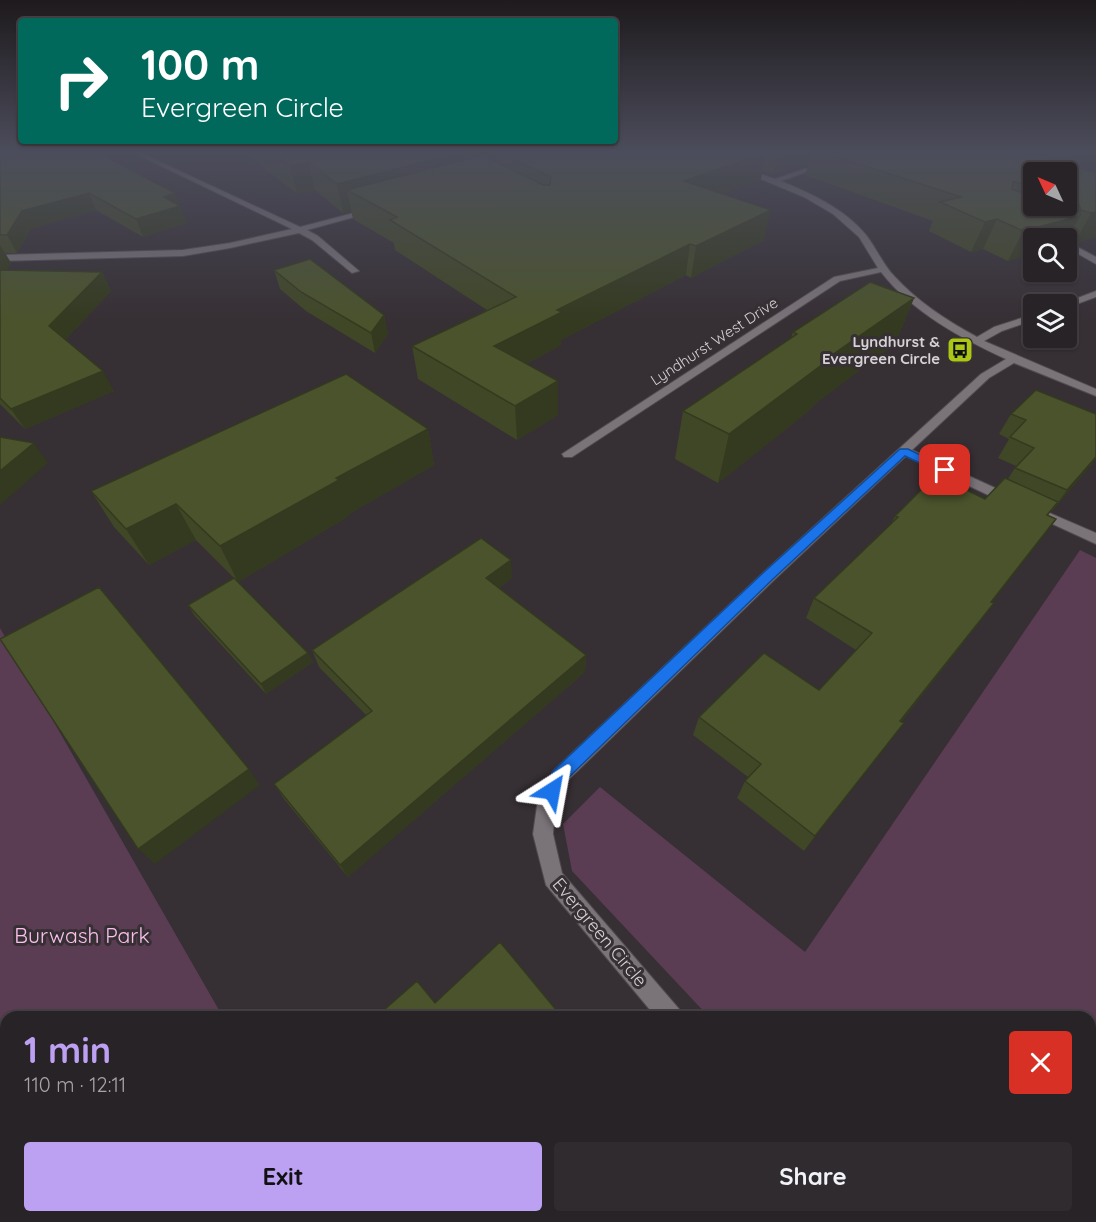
<!DOCTYPE html>
<meta charset="utf-8">
<style>
:root{--surface:#282327;--page:#302b2f;--text:#f1f3f6;--muted:#a5a4a7;--line:#444044;--accent:#bca0f2}
body{margin:0;font-family:Quicksand,sans-serif;background:var(--page);color:var(--text);height:100vh;display:flex;flex-direction:column;font-size:22px;white-space:nowrap}
*{box-sizing:border-box;margin:0}
p{font-size:20px;color:var(--muted)}
.icon{flex:none;width:33px;height:33px;fill:none;stroke:currentColor;stroke-width:2;stroke-linecap:round;stroke-linejoin:round}
.map{position:relative;flex:1;overflow:hidden}
.side{position:absolute;left:0px;top:1011px;width:1096px;height:212px;display:flex;flex-direction:column;background:var(--surface);border-radius:18px 18px 0 0;box-shadow:0 2px 4px #0004,0 0 0 2px var(--line)}
.side>*{flex:none}
.top-card{position:absolute;left:18px;top:18px;width:600px;height:126px;border-radius:6px;box-shadow:0 2px 4px #0004,0 0 0 2px var(--line);background:#00695c;color:#fff;overflow:hidden}
.needle{width:39px;rotate:314deg}
.buttons{position:absolute;left:1023px;top:162px;display:grid;gap:12px}
.buttons a{display:grid;place-items:center;width:54px;height:54px;border-radius:6px;background:var(--surface);box-shadow:0 2px 4px #0004,0 0 0 2px var(--line);font-size:30px}
.pin{position:absolute;display:grid;place-items:center;width:51px;height:51px;color:#fff;margin:-26px;border-radius:12px;box-shadow:0 3px 9px #0006}
.me{position:absolute;width:66px;margin:-33px;rotate:34deg;stroke-linejoin:round;filter:drop-shadow(0 0 4px #0008)}
.turn{display:flex;align-items:center;gap:21px;height:126px;padding:0 24px;font-size:27px}
.turn .icon{width:78px;height:78px;stroke-width:2.5}
.turn b{display:block;font-size:42px;line-height:51px}
.round{display:grid;place-items:center;flex:none;width:63px;height:63px;border-radius:6px;background:var(--page)}
.head{display:flex;align-items:center;justify-content:space-between;height:102px;padding:0 24px}
h1{font-size:36px;font-weight:800;line-height:45px;color:var(--accent)}
.cta{display:flex;gap:12px;margin-top:auto;padding:12px 24px}
.cta a{flex:1;height:69px;border-radius:6px;background:var(--accent);color:#111;font-size:24px;font-weight:800;line-height:69px;text-align:center}
.cta a+a{background:var(--page);color:var(--text)}
.map>svg:first-child{display:block}
</style>
<div class="map">
<svg width="1096" height="1222" viewBox="0 0 1096 1222">
<rect width="100%" height="100%" fill="#362f34"/>
<path fill="#5a3c53" d="M1080,550L1096,558V1046L1091,1048L1090,1017H709L572,871L563,824L600,787L805,952Z
M0,628L223,1017H6V1216H338L341,1222H0Z"/>
<g fill="none" stroke-linecap="round" stroke-linejoin="round">
<g stroke="#514b50" stroke-width="2">
<path id="minor" d="M132,152H139L300,227L373,208V212L307,230L318,236L359,271L352,273L312,240L299,233L230,248L183,256L0,261V255L183,250L230,243L292,229Z
M854,152H862L781,181C812,194 845,209 866,235C877,249 883,265 895,277C917,301 947,321 977,337L994,327L1034,314V320L1002,331L984,341L1096,389V396L1014,363L989,378L912,450L1015,497L1016,500L1015,503H1005L906,456L774,580L565,783L555,806L553,834L562,873L679,1009L682,1017H656L546,885L533,834L537,806L553,771L764,572L981,374L1006,359C962,339 912,312 881,272L840,281L572,457H564L562,454L834,277L878,268L859,237L833,214L804,197L739,170L743,168L775,179Z
M1066,241L1096,257V264L1066,247Z
M1096,291V297L1066,308V304H1062Z
M1038,508L1096,533V544L1033,515L1031,512Z
M790,1216H817L819,1222H793Z"/>
</g>
<use href="#minor" fill="#7a7378" fill-rule="evenodd"/>
</g>
<path fill="#404726" fill-rule="evenodd" d="M0,152L179,205L187,223L143,237L96,210L31,229L17,253H5L11,263L6,270L102,272L111,291L65,340L114,391L25,429L0,404Z
M244,152H341L344,153L348,152H1071L1051,161L1096,173V237L1075,243L1067,240L1008,261L983,249L971,252L929,231L933,221L805,175L808,164L773,174L762,171L761,179L722,194L764,240L691,278L686,275L561,340V345L526,364L558,415L517,440L418,379L412,346L487,310L395,250L394,243L353,219L351,210L343,213L315,190L297,194ZM1034,172H1066V206H1034Z
M274,270L384,315L388,334L375,353L306,311L280,289Z
M914,298L895,344L812,406L811,409L718,483L675,459L683,411L791,338L793,332Z
M1011,414H1096V459L1052,511L1051,510L1048,516L1056,519L992,602L994,603L979,623L901,722L904,723L890,741L804,851L737,798L745,781L748,777L693,735L699,717L819,690L856,650L806,618L814,598L891,524L895,516L985,499L1008,479L1016,466L998,458L1009,439L999,434Z
M428,429L434,465L349,514V516L238,582L196,540L149,565L114,527L91,491Z
M512,578L499,588L586,655L585,672L348,877L284,799L274,784L366,715L319,667L312,650Z
M188,605L308,653L313,662L266,694L194,615Z
M1096,1097V1222H970L968,1216H1090V1099Z"/>
<path fill="#343a1f" d="M462,152H497L498,170L347,190L351,210L343,213L337,184Z
M766,152L761,179L680,209L684,181Z
M779,152H811L808,164L773,174Z
M1024,152H1071L1009,180L1021,153Z
M308,162L315,190L297,194L290,166Z
M89,193L96,210L31,229L17,253L7,235L22,211Z
M175,193L187,223L143,237L136,219L164,197Z
M771,210L764,240L691,278L696,246Z
M1096,212V237L1075,243L1091,213Z
M1080,216L1066,241V238H1034V254L1008,261L1023,231Z
M997,219L983,249L971,252L985,222Z
M690,244L686,275L561,340V345L496,380L494,346L557,310Z
M0,245L11,263L0,281Z
M102,272L111,291L60,345L49,326Z
M914,298L895,344L812,406L811,409L718,483L729,434L825,360Z
M384,315L388,334L375,353L371,333Z
M103,371L114,391L25,429L11,409Z
M558,381V415L517,440L515,406Z
M428,429L434,465L349,514V516L238,582L220,546L336,478Z
M34,443L48,463L0,505V471Z
M1096,457V459L1052,511L1067,490Z
M176,504L196,540L149,565L126,529Z
M1056,519L1041,540L976,622L991,602Z
M511,560L512,578L488,596L486,578Z
M994,603L979,623L887,739L900,721Z
M308,653L313,662L266,694L261,684Z
M586,655L585,672L348,877L340,865Z
M904,723L890,741L804,851L815,836Z
M249,769L260,785L155,864L138,849Z"/>
<path fill="#4a532c" stroke="#343a1f" stroke-width="1.5" d="M0,152H97L175,193L164,197L180,206L136,219L89,193L22,211L7,235H0Z
M271,152H341L344,153L348,152H462L337,184L308,162L290,166Z
M497,152H766L684,181L771,210L696,246L690,244L557,310L562,312L494,346L558,381L515,406L412,346L516,297L390,220L397,217L347,190L483,155L543,185H550L551,177Z
M822,152H1024L1021,153L1096,173V212L1091,213L1081,210L1079,204L1066,200V172H1034V188L1013,181L1012,189L1034,197V206H1055L1068,210H1080V216L1023,231L997,219L985,222L940,202L961,197Z
M310,259L384,315L371,333L301,292L274,270Z
M0,270L102,272L49,326L103,371L11,409L0,398Z
M870,282L914,298L825,360L827,361L729,434L683,411L797,334L793,332Z
M346,374L428,429L336,478L339,480L220,546L176,504L126,529L91,491Z
M1036,390L1096,414V457L1067,490L1015,468L1034,448L1010,437L1026,420L1011,414Z
M0,437L34,443L0,471Z
M936,475L985,499L1005,478L1058,502L1047,515L1056,519L991,602L994,603L900,721L904,723L815,836L745,781L761,764L699,717L764,653L819,690L872,633L814,598L898,517L895,516Z
M481,538L511,560L486,578L586,655L340,865L274,784L372,711L312,650Z
M234,578L308,653L261,684L188,605Z
M99,587L249,769L138,849L0,639Z
M500,942L562,1017H376L417,981L435,1003Z
M1096,1103V1222H995L992,1216H1090V1106Z
M397,1216H514L508,1222H400Z"/>
<linearGradient id="sky" x2="0" y2="1"><stop stop-color="#1e1a1d"/><stop offset="0.47" stop-color="#4c4d5c"/><stop offset="1" stop-color="#4c4d5c" stop-opacity="0"/></linearGradient>
<rect width="1096" height="323" fill="url(#sky)"/>
<path fill="#1a73e8" stroke="#114b97" stroke-width="1.5" d="M900,449H908L951,470L941,473L905,456L773,579L564,782L558,797L552,799L546,797L544,791L553,771L764,572Z"/>
<defs>
<g id="bus-square" transform="scale(1.35)"><rect x="-9" y="-9" width="18" height="18" rx="4" fill="#abc614" stroke="#362f34"/><path d="M-5-6H5V4H4V6H2V4H-2V6H-4V4H-5ZM-3.5-4V0h7V-4ZM-3.5 1.2v1.5H-2V1.2ZM2 1.2v1.5H3.5V1.2Z" fill="#111"/></g>
</defs>
<g fill-rule="evenodd">
<use href="#bus-square" x="960" y="350"/>
</g>
<g text-anchor="middle" dominant-baseline="central" stroke-width="6" stroke-linejoin="round" paint-order="stroke">
<g font-size="15" fill="#d5d1d4" stroke="#362f34">
<text transform="translate(714 341) rotate(-33)">Lyndhurst West Drive</text>
</g>
<g font-size="15" font-weight="bold" fill="#d5d1d4" stroke="#362f34" text-anchor="end">
<text x="940" y="341">Lyndhurst &amp;<tspan x="940" dy="17">Evergreen Circle</tspan></text>
</g>
<g font-size="18" fill="#d5d1d4" stroke="#362f34">
<text transform="translate(600 932) rotate(50)">Evergreen Circle</text>
</g>
<g font-size="21" fill="#fcc0ee" stroke="#362f34">
<text x="82" y="935">Burwash Park</text>
</g>
</g>
</svg>
<div class="buttons">
<a><svg class="needle" viewBox="-14 -14 28 28"><path d="M0-13l5 13h-10z" fill="#e53935"/><path d="M0 13l5-13h-10z" fill="#a5a4a7"/></svg></a>
<a><svg class="icon" aria-label="search" viewBox="0 0 24 24"><circle cx="10" cy="10" r="6"/><path d="M15 15l6 6"/></svg></a>
<a><svg class="icon" aria-label="layers" viewBox="0 0 24 24"><path d="M12 4l9 5-9 5-9-5zM3 14l9 5 9-5"/></svg></a>
</div>
<div class="pin" style="left:945px;top:470px;background:#d93025"><svg class="icon" aria-label="arrive" viewBox="0 0 24 24"><path d="M6 21V4h12l-3 4 3 4H6"/></svg></div>
<svg class="me" style="left:552px;top:791px" viewBox="-20 -20 40 40"><path d="M0-17L14 15 0 8-14 15z" fill="#1a73e8" stroke="#fff" stroke-width="4"/></svg>
<div class="top-card">
<div class="turn"><svg class="icon" aria-label="right" viewBox="0 0 24 24"><path d="M7 20v-9h11M14 6l5 5-5 5"/></svg><div><b>100 m</b>Evergreen Circle</div></div>
</div>
<section class="side">
<div class="head"><div><h1>1 min</h1><p>110 m · 12:11</p></div><a class="round" style="background:#d93025;color:#fff"><svg class="icon" aria-label="close" viewBox="0 0 24 24"><path d="M6 6l12 12M18 6L6 18"/></svg></a></div>
<div class="cta"><a>Exit</a><a>Share</a></div>
</section>
</div>
